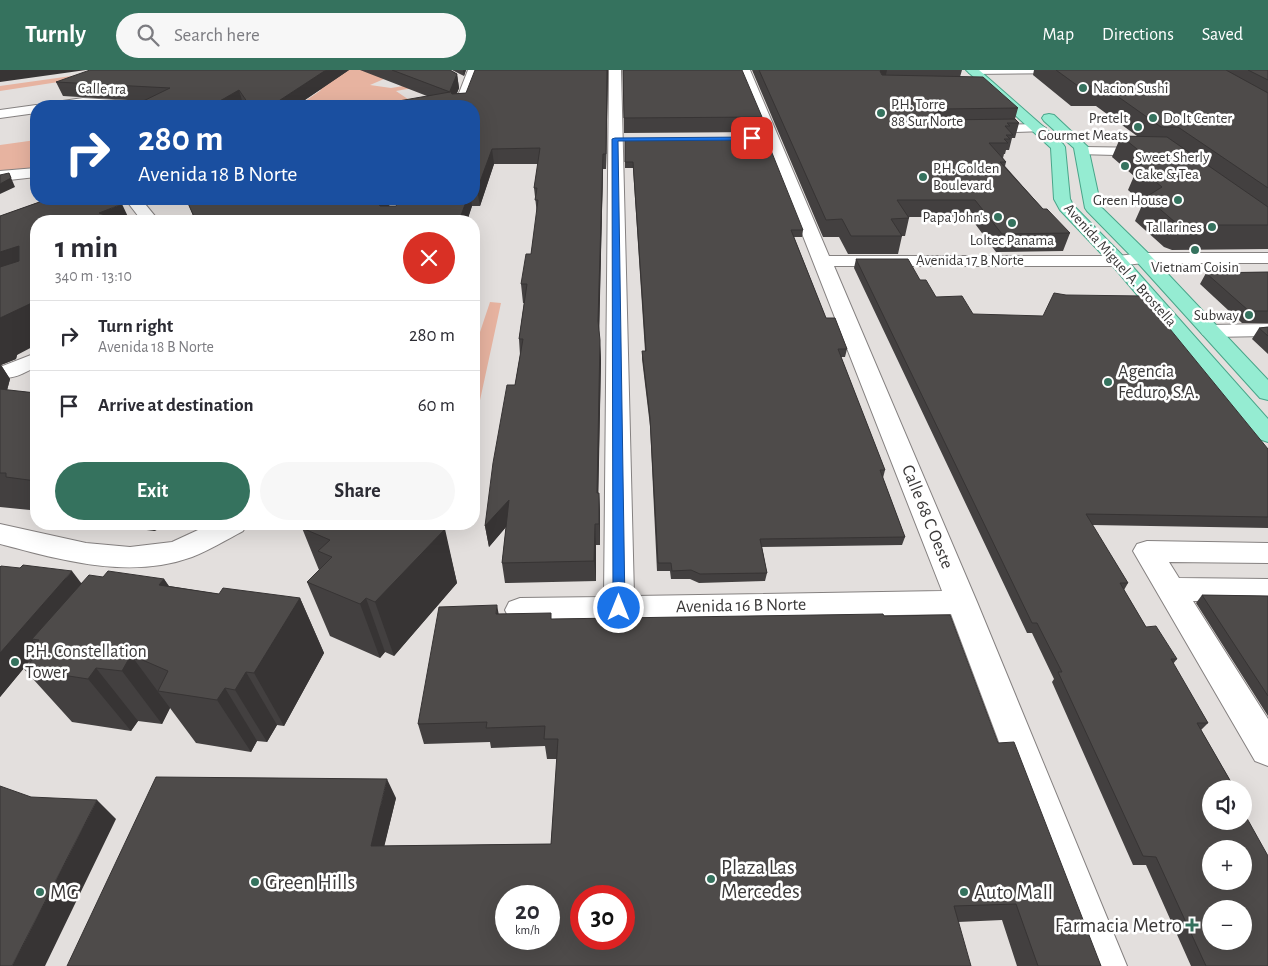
<!DOCTYPE html>
<meta charset="utf-8">
<style>
:root{--surface:#fff;--page:#f7f7f7;--text:#2b2b33;--muted:#7c7c81;--line:#e1e1e2;--accent:#35725e}
body{margin:0;font-family:"Alegreya Sans",sans-serif;background:var(--page);color:var(--text);height:100vh;display:flex;flex-direction:column;font-size:19px;white-space:nowrap}
*{box-sizing:border-box;margin:0}
p{font-size:16px;color:var(--muted)}
.icon{flex:none;width:28px;height:28px;fill:none;stroke:currentColor;stroke-width:2;stroke-linecap:round;stroke-linejoin:round}
.map{position:relative;flex:1;overflow:hidden}
.side{position:absolute;left:30px;top:145px;width:450px;height:315px;display:flex;flex-direction:column;background:var(--surface);border-radius:20px;box-shadow:0 5px 20px #0002}
.side>*{flex:none}
.banner{position:absolute;left:30px;top:30px;width:450px;height:105px;border-radius:20px;box-shadow:0 5px 20px #0002;background:#1a4fa0;color:#fff;overflow:hidden}
.fabs{position:absolute;left:1202px;top:710px;display:grid;gap:10px}
.fabs a{display:grid;place-items:center;width:50px;height:50px;border-radius:50%;background:var(--surface);box-shadow:0 5px 20px #0002;font-size:25px}
.speed{position:absolute;left:495px;top:815px;display:flex;gap:10px;font-size:25px;font-weight:700;text-align:center}
.speed>*{display:grid;place-content:center;width:65px;height:65px;border-radius:50%;background:var(--surface);box-shadow:0 5px 20px #0002;line-height:1}
.speed small{font-size:12px;font-weight:400}
.speed .limit{border:8px solid #d22;background:#fff;color:#111}
.pin{position:absolute;display:grid;place-items:center;width:42px;height:42px;color:#fff;margin:-21px;border-radius:10px;box-shadow:0 2px 8px #0006}
.me{position:absolute;width:55px;margin:-28px;rotate:0deg;stroke-linejoin:round;filter:drop-shadow(0 0 4px #0008)}
.turn{display:flex;align-items:center;gap:18px;height:105px;padding:0 25px;font-size:22px}
.turn .icon{width:65px;height:65px;stroke-width:2.5}
.turn b{display:block;font-size:35px;line-height:42px}
.round{display:grid;place-items:center;flex:none;width:52px;height:52px;border-radius:26px;background:var(--page)}
.summary{display:flex;align-items:center;justify-content:space-between;height:85px;padding:0 25px}
h1{font-size:30px;font-weight:600;line-height:38px}
.primary-button{display:flex;gap:10px;margin-top:auto;padding:10px 25px}
.primary-button a{flex:1;height:58px;border-radius:30px;background:var(--accent);color:#fff;font-size:20px;font-weight:600;line-height:58px;text-align:center}
.primary-button a+a{background:var(--page);color:var(--text)}
ul{padding:0;list-style:none}
li{display:flex;align-items:center;gap:15px;height:70px;padding:0 25px;border-top:1px solid var(--line)}
li div{flex:1}
li b{display:block;font-size:19px}
li em{font-style:normal}
header{display:flex;align-items:center;gap:30px;box-sizing:border-box;height:70px;padding:0 25px;background:var(--accent);color:#fff}
header strong{font-size:24px}
nav{display:flex;gap:28px;margin-inline-start:auto;font-size:18px}
.search{width:350px;height:45px;background:var(--page);display:flex;align-items:center;gap:12px;box-sizing:border-box;padding:0 18px;border-radius:28px;color:var(--muted);font-size:19px}
.map>svg:first-child{display:block}
</style>
<header>
<strong>Turnly</strong>
<div class="search"><svg class="icon" aria-label="search" viewBox="0 0 24 24"><circle cx="10" cy="10" r="6"/><path d="M15 15l6 6"/></svg>Search here</div>
<nav><a>Map</a><a>Directions</a><a>Saved</a></nav>
</header>
<div class="map">
<svg width="1268" height="896" viewBox="0 0 1268 896">
<rect width="100%" height="100%" fill="#e3dfdd"/>
<path fill="#e7b3a0" d="M131,0H405L370,15L391,18L442,10L446,12L396,21L418,36H298L321,20L91,7L0,21V16L100,2Z
M36,70V98L0,102V75Z
M490,232L501,233L474,358V271H477Z"/>
<g fill="none" stroke-linecap="round" stroke-linejoin="round">
<g stroke="#858180" stroke-width="2">
<path id="minor" d="M468,0H480L466,36H454Z
M609,0H621L634,526L942,521L738,0H750L829,186H1118L1143,183H1268V193H1143L1118,196H834L977,532L1127,896H1083L951,544L520,552L509,548L505,540L509,532L520,528L604,527Z
M968,0H1087L1081,3L973,4L969,3Z
M83,28L147,32L153,36H50L56,32Z
M36,35L40,36H36V43L0,48V40Z
M1039,54L1046,58L1044,61L980,63L973,59L980,55Z
M1083,77L1152,78L1157,79L1159,82L1157,85L1152,86L1078,84L1076,81L1078,78Z
M36,98V107L0,111V101Z
M125,129H141L159,151H142Z
M1268,254V266L1210,267L1203,265L1200,261L1203,257L1210,255Z
M36,283V297C24,303 13,310 0,307V297Z
M0,454L86,473L130,477L172,472L211,454H247L243,461C226,470 210,480 192,487C129,510 62,490 0,474Z
M1147,471L1268,473V493L1169,492L1179,508L1268,509V531H1193L1268,649V696L1255,691L1133,481L1137,474Z"/>
</g>
<g stroke="#48a589" stroke-width="2">
<path id="major" d="M966,0H979L1063,74L1065,77L1070,129L1073,135L1124,187L1268,349V372L1259,369L1112,195L1060,140L1054,129L1051,78Z
M1049,44L1054,45L1088,77L1101,137L1149,184L1268,310V330L1260,328L1137,192L1087,141L1085,138L1074,78L1044,51L1042,48L1044,45Z"/>
</g>
<use href="#minor" fill="#fff" fill-rule="evenodd"/>
<use href="#major" fill="#95ecd2" fill-rule="evenodd"/>
</g>
<path fill="#434040" d="M349,0L296,36H244L243,34L240,36H133L144,31L63,26L56,12Z
M360,0H450L457,4L459,18L457,23H466L608,0L606,99H603L599,261L601,290L598,423H599L600,443V475H596V511L505,513L502,493L506,457L489,477L485,456L515,315L520,285L519,269L524,233H523L521,214L531,184L537,144L534,118L538,94H494L480,136H472L467,151H195L189,135L184,129H391L389,136H396L408,133L410,129H474V36L427,26Z
M452,0H466L464,6Z
M623,0L762,47L760,62L624,63Z
M752,0H962L960,7L1018,38L1015,49L1019,53L1015,68H1012L1009,80H1006L1005,84H1004L1003,88L1006,92L1005,96L1043,139L1070,163L1063,181L996,182L970,147H909V148L905,166H902L898,184H848L839,167H823Z
M1034,0H1268V179L1172,180L1164,177L1135,151L1143,133L1128,120L1134,106L1112,87L1121,66H1137L1096,36H1071L1033,5Z
M625,69L803,160L802,167H794L826,248L847,279L845,287H841L885,400L883,408L905,467L902,475L762,477L767,503L765,511L699,513L690,509H671L670,501H657L650,356L642,289V281H645L633,98H625Z
M36,110V120L31,111Z
M41,129H116L17,285L16,289L1,295L10,309L7,320L36,323V445H33L30,440L0,437V146L42,131Z
M856,189L920,210L936,227L1268,379V458L1092,455L1128,513L1124,520L1146,557L1177,589L1173,594L1208,653L1201,660L1231,712L1227,715L1268,896H1191L1146,795H1133L1052,612L1054,609L1032,563H1027L854,198Z
M1268,202V253H1242L1200,214L1206,203Z
M1268,257V284L1252,269L1259,258Z
M102,454H172L154,461Z
M307,454H443L457,513L394,586L385,582L380,588L330,566L307,512L319,500L302,458Z
M0,497L81,513L103,507L164,509L169,516L219,524L300,528L324,583L284,656L277,655L267,672L257,671L251,682L196,673L170,638L162,654L138,651L131,661L72,652L24,599L30,593L29,592L0,627Z
M1202,525L1268,526V646L1196,533Z
M499,544L552,549L884,546L998,673L1101,896H1017L1002,850L958,852L67,896L396,728L384,776L551,774L557,689H547L545,676L491,678L490,672L424,674L418,654Z"/>
<path fill="#373434" d="M0,0H86L0,12Z
M326,0H349L296,36H271Z
M463,0H466L464,6Z
M607,0H608L606,99V84Z
M881,0H887L885,9L880,1Z
M457,4L459,18L452,35L450,21Z
M239,20L243,34L240,36H211Z
M942,39L938,53L933,45Z
M492,79L494,94L480,136L477,120Z
M603,84V99L599,270L598,251Z
M9,103L15,117L0,124V114Z
M381,129H391L392,130L382,150L378,133Z
M467,129H471L472,136L467,151H459Z
M122,134L130,151H103L99,143Z
M19,176L36,207L0,222V182Z
M36,231V275L17,285L16,289L1,295L10,309L0,347V248Z
M600,270L601,290L598,443L597,423Z
M599,423L600,443V475L599,454Z
M509,430L512,450L489,477L485,456Z
M150,454H172L154,461Z
M437,454H443L444,459H445L457,513L394,586L375,532Z
M595,454L596,475V511L594,491Z
M72,501L88,522L39,570L32,569L40,579L24,587L29,592L0,627V583Z
M164,509L198,563L159,515Z
M300,528L324,583L284,656L254,603Z
M366,528L385,582L380,588L360,534Z
M497,535L501,556L496,544Z
M131,585L170,638L162,654L122,601Z
M96,598L138,651L131,661L88,609Z
M246,602L277,655L267,672L235,620Z
M225,618L257,671L251,682L217,630Z
M387,709L396,728L380,794L371,776Z
M97,730L116,749L45,896H12Z"/>
<path fill="#4e4b4a" stroke="#373434" fill-rule="evenodd" d="M90,0H326L271,36H250L239,20L211,36H133L170,18L56,12Z
M392,0H450L457,4L450,21L452,24L466,23L475,0H607L606,84H603L598,251L600,270L597,423H599V454H595L594,491L502,493L509,430L485,456L493,393L507,315H515L523,269H519L527,214H521L526,184H531L538,130H535L537,118H534L540,78L492,79L477,120H474V36H370L450,22Z
M623,0H742L762,47L624,48Z
M759,0H881L880,1L882,5L983,7L1018,38L942,39L933,45L942,50L1015,49L1019,53H1007L1010,56H1005L1013,65H1006L1010,69H1004L1008,73H989L1006,92H1000L1043,139H1047L1070,163L1002,164L975,130H897L909,148L891,149L902,166H851L842,149L826,150Z
M1056,0H1226L1268,23V118L1178,57H1161L1103,16H1078Z
M1248,0H1268V10Z
M1121,66L1167,67L1268,137V155H1184L1176,153L1146,127L1162,117L1138,97L1148,88Z
M766,68L803,160H791L826,248H835L847,279H838L885,400H880L905,467L760,469L767,503L700,504L691,500L672,501L671,493H658L650,348L642,281H646L633,92H625V69Z
M9,103L11,108L0,114V105Z
M36,110V116L31,111Z
M48,129H116L122,134L99,143L122,151H36V231L0,248V197L19,191V176L0,182V146Z
M186,129H381L378,133L380,136H396L401,129H403L408,133L410,129H467L459,151H196Z
M856,189H908L920,210H926L936,227L962,226L973,244L1043,246L1054,223L1066,225L1143,226L1268,379V447L1086,444L1128,513H1120L1146,557L1156,556L1177,589H1171L1208,653H1197L1231,712H1226L1230,719H1211V751H1244V743L1268,786V896H1206L1156,787L1143,786L1058,602H1062L1037,553H1032ZM1211,779H1244V811H1211ZM1211,839H1244V871H1211Z
M1268,202V241H1249L1206,203Z
M1268,257V266L1259,258Z
M0,319L36,323V411L6,407V403H0Z
M307,454H437L435,455L445,459L375,532L366,528L360,534L307,512L332,487L318,481L330,470L302,458Z
M23,495L72,501L0,583V497L1,496L20,498Z
M108,501L164,509L159,515L219,524L223,518L300,528L254,603L246,602L235,620L225,618L217,630L158,621L168,601L131,585L122,601L96,598L88,609L24,599L34,588L24,587L39,570L32,569L89,505L103,507Z
M1202,525L1268,526V626Z
M497,535L496,544L551,543V549L883,544L884,546L950,545L998,673L1014,672L1101,896H1038L1016,834L954,836L971,896H67L156,707L387,709L371,776L551,774L558,669H544L545,656L486,658L487,652L418,654L439,537ZM506,826H549V869H506ZM581,826H624V869H581Z
M0,716L31,727L97,730L12,896H0Z"/>
<path fill="#1a73e8" stroke="#114b97" d="M752,67L755,70L618,71L625,538L624,541H615L613,538L612,69L615,68Z"/>
<g fill="#35725e" stroke="#fff" stroke-width="2">
<circle cx="1083" cy="18" r="5"/>
<circle cx="881" cy="43" r="5"/>
<circle cx="1153" cy="48" r="5"/>
<circle cx="1138" cy="57" r="5"/>
<circle cx="1125" cy="96" r="5"/>
<circle cx="923" cy="107" r="5"/>
<circle cx="1178" cy="130" r="5"/>
<circle cx="998" cy="147" r="5"/>
<circle cx="1012" cy="153" r="5"/>
<circle cx="1212" cy="157" r="5"/>
<circle cx="1195" cy="180" r="5"/>
<circle cx="1249" cy="245" r="5"/>
<circle cx="1108" cy="312" r="5"/>
<circle cx="15" cy="592" r="5"/>
<circle cx="711" cy="809" r="5"/>
<circle cx="255" cy="812" r="5"/>
<circle cx="40" cy="822" r="5"/>
<circle cx="964" cy="822" r="5"/>
<path d="M1189.5 847.5h5v5h5v5h-5v5h-5v-5h-5v-5h5z"/>
</g>
<g text-anchor="middle" dominant-baseline="central" stroke-width="5" stroke-linejoin="round" paint-order="stroke">
<g font-size="15" fill="#3a3838" stroke="#fff" text-anchor="start">
<text x="1093" y="18">Nacion Sushi</text>
<text x="891" y="34">P.H. Torre<tspan x="891" dy="17">88 Sur Norte</tspan></text>
<text x="1128" y="48" text-anchor="end">Pretelt<tspan x="1128" dy="17">Gourmet Meats</tspan></text>
<text x="1163" y="48">Do It Center</text>
<text x="1135" y="87">Sweet Sherly<tspan x="1135" dy="17">Cake &amp; Tea</tspan></text>
<text x="933" y="98">P.H. Golden<tspan x="933" dy="17">Boulevard</tspan></text>
<text x="1168" y="130" text-anchor="end">Green House</text>
<text x="988" y="147" text-anchor="end">Papa John's</text>
<text x="1202" y="157" text-anchor="end">Tallarines</text>
<text x="1012" y="170" text-anchor="middle">Loltec Panama</text>
<text x="1195" y="197" text-anchor="middle">Vietnam Coisin</text>
<text x="1239" y="245" text-anchor="end">Subway</text>
</g>
<g font-size="15" fill="#3a3838" stroke="#fff">
<text transform="translate(102 19) rotate(1)">Calle 1ra</text>
<text x="970" y="190">Avenida 17 B Norte</text>
<text transform="translate(1120 195) rotate(48)">Avenida Miguel A. Brostella</text>
</g>
<g font-size="18" fill="#3a3838" stroke="#fff" text-anchor="start">
<text x="1118" y="302">Agencia<tspan x="1118" dy="21">Feduro, S.A.</tspan></text>
<text x="25" y="582">P.H. Constellation<tspan x="25" dy="21">Tower</tspan></text>
</g>
<g font-size="18" fill="#3a3838" stroke="#fff">
<text transform="translate(927 447) rotate(68)">Calle 68 C Oeste</text>
<text transform="translate(741 536) rotate(-1)">Avenida 16 B Norte</text>
</g>
<g font-size="21" fill="#3a3838" stroke="#fff" text-anchor="start">
<text x="721" y="797">Plaza Las<tspan x="721" dy="24">Mercedes</tspan></text>
<text x="265" y="812">Green Hills</text>
<text x="50" y="822">MG</text>
<text x="974" y="822">Auto Mall</text>
<text x="1182" y="855" text-anchor="end">Farmacia Metro</text>
</g>
</g>
</svg>
<div class="fabs">
<a><svg class="icon" aria-label="sound" viewBox="0 0 24 24"><path d="M4 9h4l5-4v14l-5-4H4zM17 9q2 3 0 6"/></svg></a>
<a>+</a>
<a>−</a>
</div>
<div class="speed"><div>20<small>km/h</small></div><div class="limit">30</div></div>
<div class="pin" style="left:752px;top:68px;background:#d93025"><svg class="icon" aria-label="arrive" viewBox="0 0 24 24"><path d="M6 21V4h12l-3 4 3 4H6"/></svg></div>
<svg class="me" style="left:619px;top:538px" viewBox="-20 -20 40 40"><circle r="17" fill="#1a73e8" stroke="#fff" stroke-width="3"/><path d="M0-11L8 9 0 5-8 9z" fill="#fff"/></svg>
<div class="banner">
<div class="turn"><svg class="icon" aria-label="right" viewBox="0 0 24 24"><path d="M7 20v-9h11M14 6l5 5-5 5"/></svg><div><b>280 m</b>Avenida 18 B Norte</div></div>
</div>
<section class="side">
<div class="summary"><div><h1>1 min</h1><p>340 m · 13:10</p></div><a class="round" style="background:#d93025;color:#fff"><svg class="icon" aria-label="close" viewBox="0 0 24 24"><path d="M6 6l12 12M18 6L6 18"/></svg></a></div>
<ul>
<li><svg class="icon" aria-label="right" viewBox="0 0 24 24"><path d="M7 20v-9h11M14 6l5 5-5 5"/></svg><div><b>Turn right</b><p>Avenida 18 B Norte</p></div><em>280 m</em></li>
<li><svg class="icon" aria-label="arrive" viewBox="0 0 24 24"><path d="M6 21V4h12l-3 4 3 4H6"/></svg><div><b>Arrive at destination</b></div><em>60 m</em></li>
</ul>
<div class="primary-button"><a>Exit</a><a>Share</a></div>
</section>
</div>
